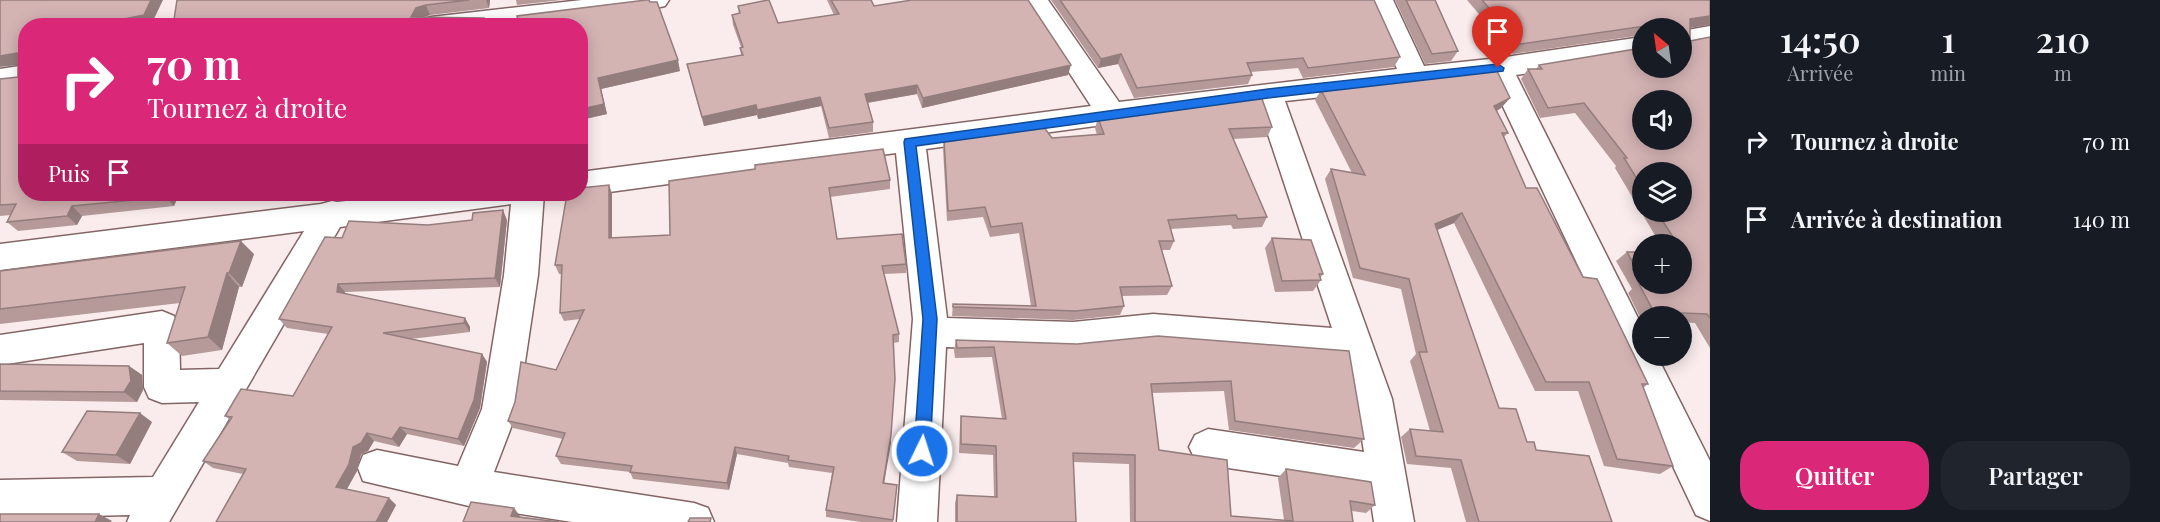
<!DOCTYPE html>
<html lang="fr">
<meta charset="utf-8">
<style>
:root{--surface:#171b24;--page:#20242c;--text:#f1f3f6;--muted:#9ea1a6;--accent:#db2777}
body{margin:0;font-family:"Playfair Display",serif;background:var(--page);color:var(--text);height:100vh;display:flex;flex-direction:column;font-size:22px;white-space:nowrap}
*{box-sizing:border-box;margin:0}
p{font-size:20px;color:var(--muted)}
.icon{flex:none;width:33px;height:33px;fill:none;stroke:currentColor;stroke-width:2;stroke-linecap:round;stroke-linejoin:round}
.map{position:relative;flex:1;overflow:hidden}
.drawer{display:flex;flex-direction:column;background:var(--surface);width:450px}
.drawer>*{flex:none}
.top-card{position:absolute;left:18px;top:18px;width:570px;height:183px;border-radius:24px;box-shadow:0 3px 15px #0003;background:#db2777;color:#fff;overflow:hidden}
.needle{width:39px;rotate:331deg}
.tools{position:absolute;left:1632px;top:18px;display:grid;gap:12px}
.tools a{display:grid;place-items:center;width:60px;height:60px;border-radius:50%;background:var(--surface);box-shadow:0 3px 15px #0003;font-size:30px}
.pin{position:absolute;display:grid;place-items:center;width:51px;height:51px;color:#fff;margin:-62px -26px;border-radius:50% 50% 50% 0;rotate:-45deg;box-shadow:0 0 6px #0007}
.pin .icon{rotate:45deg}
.me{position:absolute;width:66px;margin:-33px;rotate:4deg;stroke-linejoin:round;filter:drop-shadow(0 0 4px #0008)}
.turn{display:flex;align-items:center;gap:21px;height:126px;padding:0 30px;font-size:27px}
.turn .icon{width:78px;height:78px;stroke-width:2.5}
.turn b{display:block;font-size:42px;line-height:51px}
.then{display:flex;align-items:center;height:57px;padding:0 30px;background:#0003;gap:12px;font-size:22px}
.eta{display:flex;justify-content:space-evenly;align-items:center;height:102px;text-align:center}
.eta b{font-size:36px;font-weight:600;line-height:42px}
.action{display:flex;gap:12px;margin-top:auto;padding:12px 30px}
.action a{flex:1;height:69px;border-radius:24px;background:var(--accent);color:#fff;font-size:24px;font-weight:600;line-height:69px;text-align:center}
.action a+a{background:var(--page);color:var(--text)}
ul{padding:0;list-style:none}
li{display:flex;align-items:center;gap:18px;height:78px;padding:0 30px}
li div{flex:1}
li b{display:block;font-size:22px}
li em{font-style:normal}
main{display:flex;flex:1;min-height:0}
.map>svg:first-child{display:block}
</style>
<main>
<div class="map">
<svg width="1710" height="522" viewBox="0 0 1710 522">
<rect width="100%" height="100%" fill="#faecec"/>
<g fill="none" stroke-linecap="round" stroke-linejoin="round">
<g stroke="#836565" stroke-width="3">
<path id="minor" d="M582,0H669L665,6L656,8L511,26H418L421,20L431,17Z
M1022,0H1048L1119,102L1397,69L1367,0H1393L1424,66L1499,58L1642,37V55L1516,75L1642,326V356H1657L1710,461V521L1696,515L1490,79L1285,101L1392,399L1414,522H1374L1369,489L1208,465L1195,459L1189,447L1195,435L1208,429L1364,452L1356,399L1342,359L1153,344L1073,352L946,347L937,522H897L913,319L896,153L580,196L573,194H580V172L1091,106ZM1258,104L1332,328L1153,314L1073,322L947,318L926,149Z
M1710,26V44L1682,49V31Z
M26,65V85L0,89V69Z
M410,194H544L538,275L518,409L494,472L694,503L708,508L714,522H572L469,506L363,481L358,468L363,455L377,450L458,466L482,409L504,275L511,204L340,227L169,522H127L130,515L0,518V480L153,477L199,402L162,403L149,398L144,387V343L0,365V335L162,311L174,316L179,326L180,370L219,369L304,231L0,270V244L321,204L332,201L337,202Z"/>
</g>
<use href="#minor" fill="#fff" fill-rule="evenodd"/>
</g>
<path fill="#b69a9a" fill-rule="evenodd" d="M0,0L151,25L26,26V194H179L174,206L82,216L77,225L18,231L7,222L11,215L0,216V79L18,77V65Z
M177,0H490L489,8L430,15L424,17L484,18L487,26H173Z
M516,0H562L517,5Z
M827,0H871L874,6L1068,75L922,108L917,94L868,103L873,122V132L829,138L821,106L758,119L757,115L704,126L687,64L741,55L740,48L741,47L733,25L732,15L739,14L738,6L778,23L834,15Z
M1051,0H1374L1400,57L1394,67L1303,78L1298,68L1251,72L1252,75L1248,84L1134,98L1118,64L1098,68Z
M1395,0H1435L1458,51L1451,61L1425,64Z
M1467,0H1710L1690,28V41L1710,37V348L1695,323L1682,322V316H1642V321L1628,293L1632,289L1616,261L1627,252H1642V284H1682V244H1643L1652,237H1656L1615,168L1616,166L1575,113L1540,118L1521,79L1528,69H1536L1539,65L1642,68L1682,28H1642V35L1513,54ZM1642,172L1682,212H1642Z
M580,26L680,71L601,89L607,114L585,119H580Z
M1321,90L1510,98L1501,108L1497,111L1508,133L1504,137L1526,188L1583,277L1648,384L1643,388L1673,466L1660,474L1604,466L1578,391H1535L1454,223L1437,230L1499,408L1527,442L1612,522H1466L1451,468L1407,464L1401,437L1410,429L1430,431L1410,361L1416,354L1401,289L1353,278L1325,179L1331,169L1352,173L1315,100Z
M1098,118L1272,127L1267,137L1233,139L1267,217L1262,227L1233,229L1231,225L1171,229L1174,241L1170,250H1162L1172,286L1167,295L1122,296L1124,306L1120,315L1073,320L952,316L953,304L1031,306L1019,233L990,237L983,217L947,221L943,149L944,139L1052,138L1097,135L1095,128Z
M890,180V189L830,197L837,239L906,264V273L884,274L899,334V342L893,343L891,435L884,483L897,485L893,522H861L826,517V510L832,473L789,467L788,463L737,454L729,490L633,479L630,472L561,464L556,456L563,439L513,428L508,421L556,370L580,319L564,321L560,313L562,274H559L555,265L609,185L612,194V238L670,235L669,181Z
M507,220L500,287L345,292V294L465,318L470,327V332L411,339L482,354L487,362L480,408L464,446L407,434L399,447L374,441L368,451L361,454L357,471L347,489L389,498L396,505L387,522H216L243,474L213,468L203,461L230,420L225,416L293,396L328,334L287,328L279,319L342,238L428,225Z
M1272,238L1323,274L1320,278L1321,280L1313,291L1275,292L1265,248Z
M254,254L242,287H239L222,350L182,356L167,343L180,303L0,324V271Z
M1158,336L1364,439L1354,448L1229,430L1224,391L1152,393L1159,450L1231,516L1284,520L1278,478L1286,469L1375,505L1366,513L1352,511L1353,522H1130L1129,464L1073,462L1076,522H955V503L957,495L994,497L993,455L959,453L960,425L961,416L1002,419L992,357L955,358L954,350L956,340L1077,344Z
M0,364L129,366L142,375L143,390L137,402L0,400Z
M152,422L130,464L77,461L62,452Z"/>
<path fill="#947d7d" d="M151,0H163L151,25L89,26Z
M486,0H490L489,8Z
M426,5L430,15L420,18L411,17L416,8Z
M1710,16V25L1682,29L1690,19Z
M18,53L26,64L0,67V56Z
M1121,54L1118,64L1098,68L1101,59Z
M678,60L680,71L601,89L607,114L585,119L582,109L598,78Z
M1071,65L1068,75L922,108L923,98Z
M917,85V94L865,103V94Z
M820,97L821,106L758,119L757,110Z
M1510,98L1501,108L1486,116L1494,106Z
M756,105L757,115L704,126L702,117Z
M609,185L612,194V247L609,238Z
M167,194H179L174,206L165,197Z
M72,206L82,216L77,225L67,216Z
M503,210L507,220L500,287L495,278Z
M1462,213L1454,223L1427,234L1435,224Z
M241,241L254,254L242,287L229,273Z
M227,273L239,287L222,350L208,337Z
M338,284L345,292L344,301L337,292Z
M465,318L470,327V332L464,323Z
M482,354L487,362L480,408L464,446L458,439Z
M129,366L142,375L143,390L137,402L124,392Z
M140,413L152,422L130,464L116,455Z
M400,427L407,434L399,447L392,439Z
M367,433L374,441L368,451L361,454L357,471L344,494L336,487L353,447Z
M891,435V443L883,490V483Z
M735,447L737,454L729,490L727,483Z
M389,498L396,505L387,522H376Z
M514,508L520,516L518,522L511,516Z
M99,514L112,521L111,522H95Z"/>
<path fill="#d4b3b3" stroke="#947d7d" stroke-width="1.5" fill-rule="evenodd" d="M0,0H151L144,15L89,26H26V194H167L165,197L72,206L67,216L7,222L16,204L0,205V79L18,77V53L0,56Z
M177,0H469L426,5L416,8L411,17L484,18V26H173Z
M646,0H649L650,2H657L678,60L598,78L604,104L582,109L580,108V26H519L517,16Z
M768,0H769L778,23L839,14L831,0H871L874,6L912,0H1028L1071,65L923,98L917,85L865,94L873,122L829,128L820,97L757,110L756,105L702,117L687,64L743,55L740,48L743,47L732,15L740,13L738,6Z
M1060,0H1374L1400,57L1308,68L1303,58L1247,63L1252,75L1137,88L1121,54L1101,59Z
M1406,0H1435L1458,51L1432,54Z
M1482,0H1710V16L1690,19V41L1710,37V318L1707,314L1654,312L1639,284H1682V244H1657L1652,237H1673L1657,212H1682V172H1642V187L1624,158H1627L1584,103L1548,108L1528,69H1542L1539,65L1642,48V68H1682V28H1652V25L1520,44ZM1642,100H1682V140H1642Z
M1497,71L1510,98L1494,106L1508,133H1502L1526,188H1537L1583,277L1597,279L1648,384H1642L1673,466L1617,459L1589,382H1546L1462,213L1435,224L1499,408L1516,409L1527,442H1534L1536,450L1589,456L1612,522H1479L1461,460L1416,456L1410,429L1443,432L1419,352H1427L1409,279L1360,268L1331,169L1365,175L1321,90Z
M1261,96L1272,127L1229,129L1267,217L1238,219L1236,215L1168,220L1174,241H1159L1172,286L1120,287L1124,306L1076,311L953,307V304L1036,306L1022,223L991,227L985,207L948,211L944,139L1043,126L1052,138L1104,134L1098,118Z
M883,149L890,180L829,188L837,239L902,234L906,264L882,266L899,334L893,335L895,379L891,435L883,483L897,485L893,520L826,510L834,467L788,460L789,456L735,447L727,483L630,472L632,466L556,456L565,433L508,421L515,402L521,362L556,370L584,310L560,313L562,265H555L567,194H580V188L609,185V238L670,235L669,181L755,169V165Z
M503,210L495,278L338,284L337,292L465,318L464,323L383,333L482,354L474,400L458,439L400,427L392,439L367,433L361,443L353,447L349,464L336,487L389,498L376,522H216L246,469L203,461L232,417L225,416L241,389L293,396L332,327L279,319L325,237L342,238L349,221L428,225L472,220L473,213Z
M1272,238L1311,240L1323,274H1319L1321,280L1282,281Z
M241,241L229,273H227L208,337L167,343L185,287L0,309V271Z
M1627,252H1642V280Z
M1158,336L1349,351L1364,439L1235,421L1231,381L1151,384L1159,450L1227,460L1231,516L1293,521L1286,469L1371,482L1375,505L1350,501L1353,522H1135V455L1073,453L1076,522H957V495L997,497L996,446L961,444V416L1006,419L994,347L957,348L956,340L1077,344Z
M0,364L129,366L131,381L124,392L0,391Z
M87,411L140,413L116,455L62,452Z
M471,502L514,508L511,516L559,522H463Z
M0,514H99L95,522H0Z
M690,518H711L710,522H688Z"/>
<path fill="#1a73e8" stroke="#114b97" stroke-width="1.5" d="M1498,64L1504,68L1503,71L1268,98L916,146L937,319L930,451L927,456L922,458L916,456L914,451L923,319L904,142L905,139L1268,89Z"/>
</svg>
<div class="tools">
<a><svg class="needle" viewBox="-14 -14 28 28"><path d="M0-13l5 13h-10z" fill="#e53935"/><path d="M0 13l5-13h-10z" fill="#9ea1a6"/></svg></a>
<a><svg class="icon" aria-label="sound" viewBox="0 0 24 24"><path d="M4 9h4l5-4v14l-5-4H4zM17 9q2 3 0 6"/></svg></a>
<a><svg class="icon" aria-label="layers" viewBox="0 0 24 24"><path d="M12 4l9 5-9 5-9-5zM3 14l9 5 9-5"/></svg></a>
<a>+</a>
<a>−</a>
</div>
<div class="pin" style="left:1498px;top:68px;background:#d93025"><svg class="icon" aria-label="arrive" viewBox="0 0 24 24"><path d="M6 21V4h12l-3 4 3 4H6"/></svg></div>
<svg class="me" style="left:922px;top:451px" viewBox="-20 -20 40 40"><circle r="17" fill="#1a73e8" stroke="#fff" stroke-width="3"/><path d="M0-11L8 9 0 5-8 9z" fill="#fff"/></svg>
<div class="top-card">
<div class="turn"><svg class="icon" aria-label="right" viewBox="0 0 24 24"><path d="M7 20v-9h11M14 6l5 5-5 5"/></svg><div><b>70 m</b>Tournez à droite</div></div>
<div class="then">Puis<svg class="icon" aria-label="arrive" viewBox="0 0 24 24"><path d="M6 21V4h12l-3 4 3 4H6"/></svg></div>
</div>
</div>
<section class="drawer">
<div class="eta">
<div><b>14:50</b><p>Arrivée</p></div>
<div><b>1</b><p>min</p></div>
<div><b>210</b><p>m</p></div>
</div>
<ul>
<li><svg class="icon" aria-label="right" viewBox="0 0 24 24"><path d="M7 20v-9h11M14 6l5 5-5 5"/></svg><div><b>Tournez à droite</b></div><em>70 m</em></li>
<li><svg class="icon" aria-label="arrive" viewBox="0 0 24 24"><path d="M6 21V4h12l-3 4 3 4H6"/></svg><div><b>Arrivée à destination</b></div><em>140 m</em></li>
</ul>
<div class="action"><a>Quitter</a><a>Partager</a></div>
</section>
</main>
